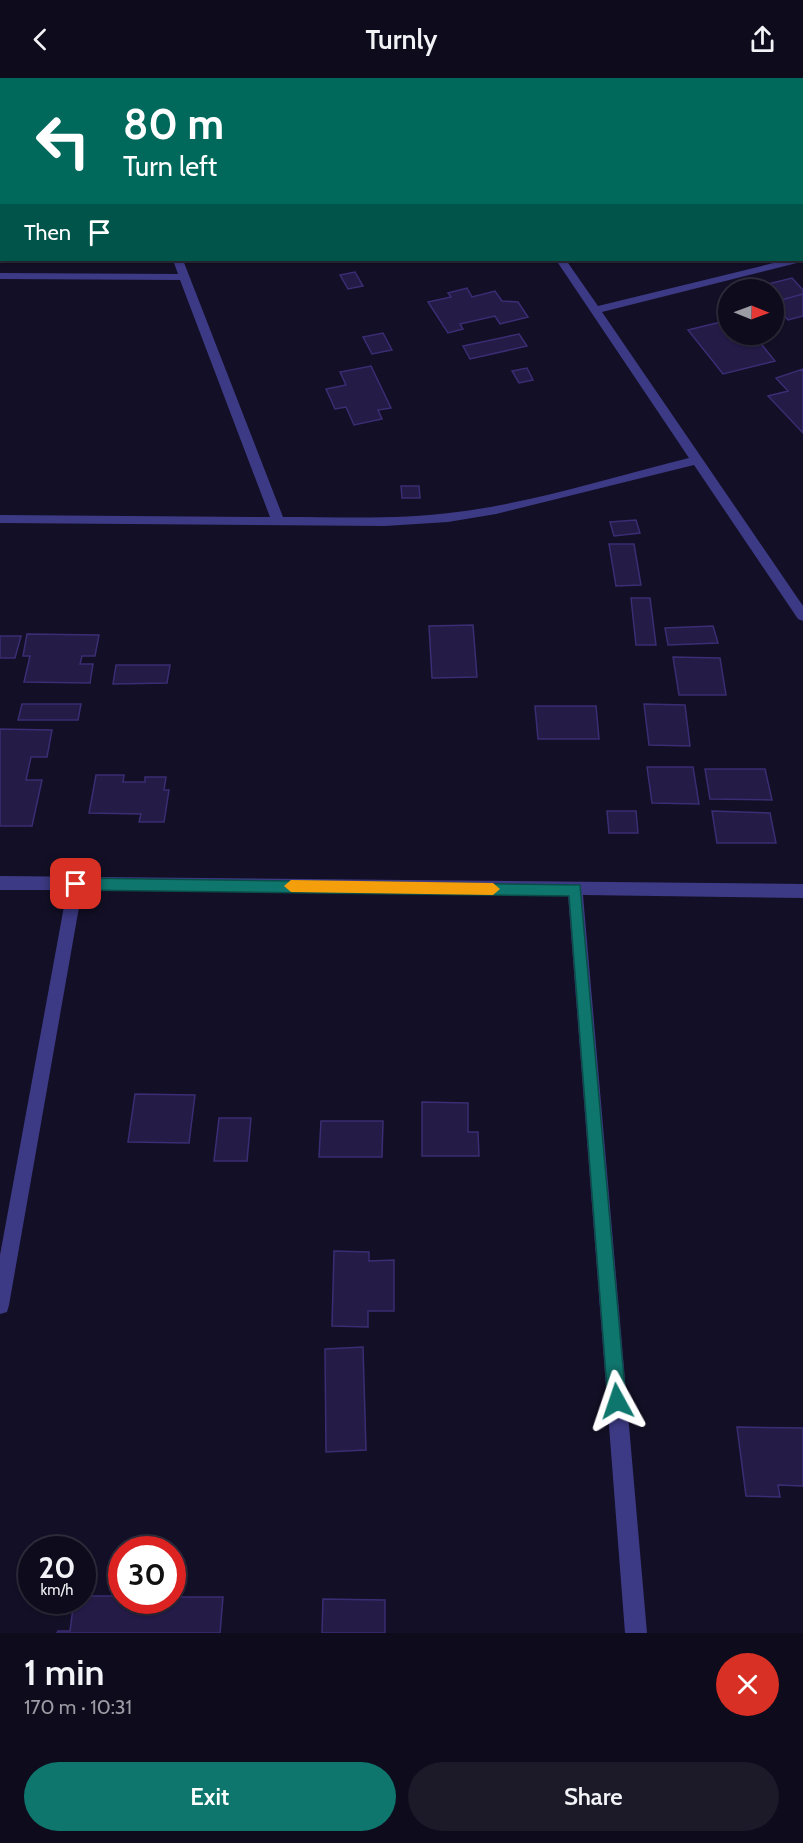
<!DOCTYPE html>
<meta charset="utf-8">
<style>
:root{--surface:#0e0b1c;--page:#1c1929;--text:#f1f3f6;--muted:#9b9ba3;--line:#2e2b3b;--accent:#0f766e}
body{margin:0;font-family:Cabin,sans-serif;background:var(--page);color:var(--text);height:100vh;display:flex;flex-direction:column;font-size:22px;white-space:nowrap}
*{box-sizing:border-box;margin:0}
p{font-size:20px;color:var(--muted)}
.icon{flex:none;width:33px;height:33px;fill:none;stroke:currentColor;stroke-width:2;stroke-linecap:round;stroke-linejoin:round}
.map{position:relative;height:1555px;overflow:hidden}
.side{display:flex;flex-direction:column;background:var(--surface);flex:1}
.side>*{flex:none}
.top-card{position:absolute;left:0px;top:0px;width:804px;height:183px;box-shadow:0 2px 4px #0004,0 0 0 2px var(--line);background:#00695c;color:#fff;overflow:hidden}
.needle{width:39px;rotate:91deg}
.tools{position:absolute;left:718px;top:201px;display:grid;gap:12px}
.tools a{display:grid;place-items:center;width:66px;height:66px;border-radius:50%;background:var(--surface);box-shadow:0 2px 4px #0004,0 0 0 2px var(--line);font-size:30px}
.speed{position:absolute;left:18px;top:1458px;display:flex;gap:12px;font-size:30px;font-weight:700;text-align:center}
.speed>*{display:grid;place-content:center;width:78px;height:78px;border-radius:50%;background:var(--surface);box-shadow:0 2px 4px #0004,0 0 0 2px var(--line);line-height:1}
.speed small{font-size:15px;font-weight:400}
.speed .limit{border:9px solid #d22;background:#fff;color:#111}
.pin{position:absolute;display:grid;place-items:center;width:51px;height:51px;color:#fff;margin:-26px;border-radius:12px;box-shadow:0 3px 9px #0006}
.me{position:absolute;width:66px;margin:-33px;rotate:355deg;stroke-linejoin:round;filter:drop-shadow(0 0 4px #0008)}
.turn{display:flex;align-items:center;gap:21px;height:126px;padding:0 24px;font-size:27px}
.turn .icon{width:78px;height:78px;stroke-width:2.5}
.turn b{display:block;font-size:42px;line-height:51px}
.then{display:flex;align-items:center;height:57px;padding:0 24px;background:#0003;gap:12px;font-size:22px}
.round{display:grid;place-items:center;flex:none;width:63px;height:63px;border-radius:32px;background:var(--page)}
.head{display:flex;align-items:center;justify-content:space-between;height:102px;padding:0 24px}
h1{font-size:36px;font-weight:600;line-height:45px}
.primary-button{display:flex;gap:12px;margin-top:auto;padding:12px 24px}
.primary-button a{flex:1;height:69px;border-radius:36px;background:var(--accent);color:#fff;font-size:24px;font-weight:600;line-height:69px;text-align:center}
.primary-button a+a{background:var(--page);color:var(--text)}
header{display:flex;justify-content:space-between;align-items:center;height:78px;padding:0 24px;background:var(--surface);font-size:27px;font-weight:600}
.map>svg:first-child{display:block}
</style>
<header><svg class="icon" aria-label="back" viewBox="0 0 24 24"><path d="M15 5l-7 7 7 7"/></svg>Turnly<svg class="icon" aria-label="share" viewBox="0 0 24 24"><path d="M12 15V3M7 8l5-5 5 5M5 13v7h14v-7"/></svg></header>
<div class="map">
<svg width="803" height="1555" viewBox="0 0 803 1555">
<rect width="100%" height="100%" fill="#130f26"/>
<path fill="#241b47" stroke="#3b2d73" stroke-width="1.5" d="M287,0H368L369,2H288Z
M355,194L363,208L348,211L340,197Z
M792,200L803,212V216L774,224V212L756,209Z
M467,210L472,219L495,213L502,223L518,224L528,239L500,246L495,238L460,246L463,251L448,255L428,224L451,219L448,215Z
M803,216V238L788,242L774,227V224Z
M729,242V256H753L775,283L723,296L688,252Z
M383,255L392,272L372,276L363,259Z
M519,256L527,268L470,281L463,268Z
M371,288L391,330L378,332L382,341L354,347L346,329L335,331L326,311L346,307L340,294Z
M527,290L533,302L519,305L512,293Z
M803,291V355L768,318L788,313L776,300Z
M401,408H419L420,420H402Z
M636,442L640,455L614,458L610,444Z
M609,466H634L641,507L616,508Z
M631,520H650L656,567H636Z
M473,547L477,599L432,600L429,548Z
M713,548L718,565L668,567L665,550Z
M27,556L99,557L95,578H82L80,586H93L90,605L24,604L30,578H23Z
M0,558H21L15,580H0Z
M673,579L720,580L726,617H679Z
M116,587H170L167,605L113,606Z
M22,626H81L78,642H18Z
M644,626L685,627L690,668L649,667Z
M535,628H596L599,661H538Z
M0,651L52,652L47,679H31L26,702H42L32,748H0Z
M647,689H693L699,726L652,725Z
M705,691H765L772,722L710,721Z
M96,697H124L123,704H145V699H166L164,712H169L164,744H139L141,736L89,735Z
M607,733H636L638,755H609Z
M712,733L770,735L776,765H717Z
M135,1016L195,1017L189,1065L128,1064Z
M422,1024L468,1025V1054H478L479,1078H422Z
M219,1040H251L247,1083H214Z
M321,1043H383L382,1079H319Z
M334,1173L369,1174V1183L394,1182V1233H368V1249L332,1248Z
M363,1269L366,1372L326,1374L325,1271Z
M737,1349L803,1350V1408L778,1407L780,1419L746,1418Z
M82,1518H122V1522H172V1519H223L220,1555H57L58,1553H70L74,1522H82Z
M323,1521L385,1522V1555H322Z"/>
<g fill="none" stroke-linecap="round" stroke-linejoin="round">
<path fill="#3d3a85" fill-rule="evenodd" d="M106,0H114L115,2H106Z
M436,0H444L445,2H436Z
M797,0H803V5L802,2Z
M173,182H183L283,439C340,439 399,442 457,434C536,424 612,399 689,380L556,182H566L598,228L786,182H802L801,184L602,234L803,528V543L798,541L694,387L496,436L448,444L385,448L0,445V437L270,439L180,202L0,201V195L178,196Z
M0,798L803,806V820L583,817L647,1555H625L568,817L82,812L9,1227L7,1234L0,1236V1177L67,812H0Z"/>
</g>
<path fill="#0f766e" stroke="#0a4d48" stroke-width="1.5" d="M76,800L580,807L626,1323L623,1329L617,1331L611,1329L608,1323L569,818L76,812L69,806Z"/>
<path fill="#f59e0b" d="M291,802L493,805L500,811L493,817L291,814L284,808Z"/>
</svg>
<div class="tools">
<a><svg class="needle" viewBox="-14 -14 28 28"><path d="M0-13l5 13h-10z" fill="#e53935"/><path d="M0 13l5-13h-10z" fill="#9b9ba3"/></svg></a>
</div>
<div class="speed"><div>20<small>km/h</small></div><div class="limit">30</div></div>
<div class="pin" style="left:76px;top:806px;background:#d93025"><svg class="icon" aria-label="arrive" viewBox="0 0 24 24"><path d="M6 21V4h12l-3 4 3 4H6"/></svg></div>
<svg class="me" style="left:617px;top:1323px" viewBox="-20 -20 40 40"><path d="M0-17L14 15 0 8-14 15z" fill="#0f766e" stroke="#fff" stroke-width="4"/></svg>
<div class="top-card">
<div class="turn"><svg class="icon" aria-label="left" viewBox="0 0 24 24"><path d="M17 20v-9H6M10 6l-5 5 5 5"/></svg><div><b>80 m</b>Turn left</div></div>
<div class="then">Then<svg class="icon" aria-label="arrive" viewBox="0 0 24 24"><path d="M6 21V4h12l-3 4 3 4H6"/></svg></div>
</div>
</div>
<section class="side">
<div class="head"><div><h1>1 min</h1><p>170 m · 10:31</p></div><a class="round" style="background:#d93025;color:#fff"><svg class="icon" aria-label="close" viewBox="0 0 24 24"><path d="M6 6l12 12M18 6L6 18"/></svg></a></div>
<div class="primary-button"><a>Exit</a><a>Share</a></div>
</section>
